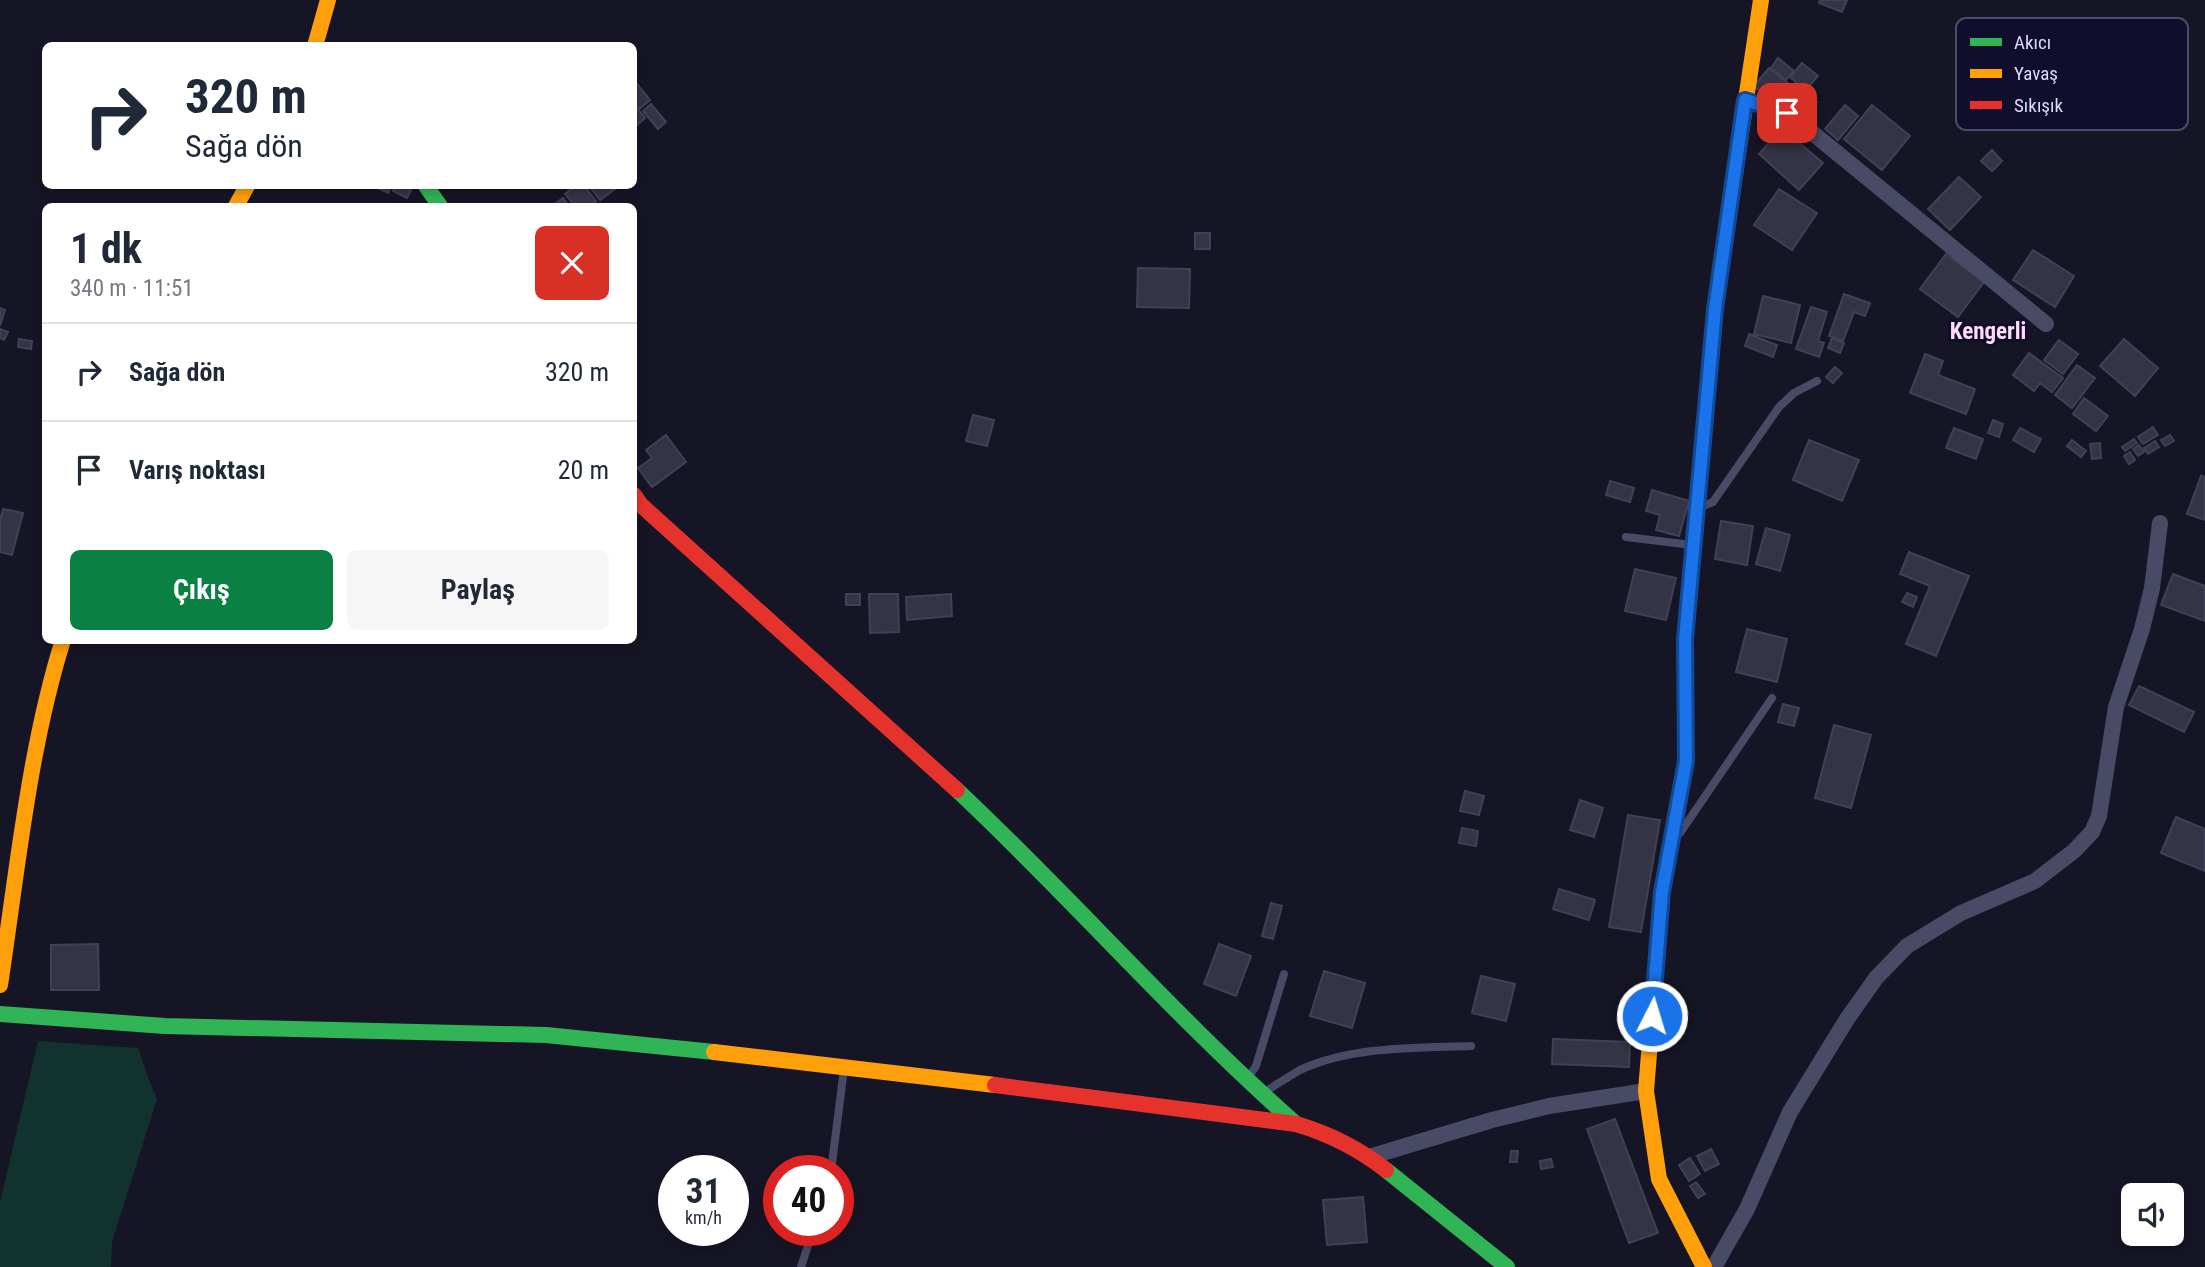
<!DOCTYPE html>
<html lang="tr">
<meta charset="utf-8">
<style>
:root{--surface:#fff;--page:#f6f6f7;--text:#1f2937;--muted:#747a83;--line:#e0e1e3;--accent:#0b8043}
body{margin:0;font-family:"Roboto Condensed",sans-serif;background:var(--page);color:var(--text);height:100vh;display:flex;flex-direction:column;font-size:26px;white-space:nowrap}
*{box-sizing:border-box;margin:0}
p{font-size:23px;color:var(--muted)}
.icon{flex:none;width:38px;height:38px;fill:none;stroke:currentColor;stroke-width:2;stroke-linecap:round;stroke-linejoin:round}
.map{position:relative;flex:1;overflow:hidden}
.drawer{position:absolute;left:42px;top:203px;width:595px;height:441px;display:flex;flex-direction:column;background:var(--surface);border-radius:10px;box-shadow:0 4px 10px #0003}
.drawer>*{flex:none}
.hud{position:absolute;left:42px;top:42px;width:595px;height:147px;border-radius:10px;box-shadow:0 4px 10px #0003;background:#fff;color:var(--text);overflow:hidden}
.controls{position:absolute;left:2121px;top:1183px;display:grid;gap:14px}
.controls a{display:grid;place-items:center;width:63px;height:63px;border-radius:10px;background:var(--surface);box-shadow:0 4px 10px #0003;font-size:35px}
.speed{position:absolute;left:658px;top:1155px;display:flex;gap:14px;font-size:35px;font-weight:700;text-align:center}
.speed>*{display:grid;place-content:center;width:91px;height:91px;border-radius:50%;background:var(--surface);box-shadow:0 4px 10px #0003;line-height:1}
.speed small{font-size:18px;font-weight:400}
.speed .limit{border:10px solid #d22;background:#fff;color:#111}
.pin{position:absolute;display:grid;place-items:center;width:60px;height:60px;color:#fff;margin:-30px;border-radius:14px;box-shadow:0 4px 10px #0006}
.me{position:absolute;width:77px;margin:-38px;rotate:5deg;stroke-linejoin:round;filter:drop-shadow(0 0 5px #0008)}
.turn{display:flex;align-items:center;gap:24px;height:147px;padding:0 28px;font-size:32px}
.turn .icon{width:91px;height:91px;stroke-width:2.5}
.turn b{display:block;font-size:49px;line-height:60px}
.round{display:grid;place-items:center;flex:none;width:74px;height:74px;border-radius:10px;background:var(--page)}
.summary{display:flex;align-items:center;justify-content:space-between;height:119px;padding:0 28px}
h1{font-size:42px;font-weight:700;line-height:52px}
.primary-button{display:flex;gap:14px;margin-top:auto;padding:14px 28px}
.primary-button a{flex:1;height:80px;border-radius:10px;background:var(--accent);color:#fff;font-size:28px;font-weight:700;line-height:80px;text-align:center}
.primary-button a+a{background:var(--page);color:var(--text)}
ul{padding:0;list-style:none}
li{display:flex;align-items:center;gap:21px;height:98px;padding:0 28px;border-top:2px solid var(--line)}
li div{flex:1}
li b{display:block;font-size:26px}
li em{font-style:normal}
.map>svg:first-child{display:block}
</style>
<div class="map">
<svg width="2205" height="1267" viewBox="0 0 2205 1267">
<rect width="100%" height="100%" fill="#161525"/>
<path fill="#12322f" d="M38,1041L138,1048L148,1078L157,1099L112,1242L111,1267H0V1202Z"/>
<path fill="#343446" stroke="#414059" stroke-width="2" d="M1820,0H1847L1842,12L1819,3Z
M1778,58L1794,71L1786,80L1771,68Z
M1802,63L1818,76L1806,90L1790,77Z
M1769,68L1791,86L1776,104L1754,86Z
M634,80L650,100L639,109L634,102Z
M1798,86L1817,102L1808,112L1790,97Z
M634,104L645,118L634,128Z
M651,104L666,122L658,129L643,111Z
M1845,105L1858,116L1838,140L1825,129Z
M1872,105L1910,136L1882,170L1844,139Z
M1782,128L1823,163L1799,190L1759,154Z
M1992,150L2002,161L1992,171L1981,161Z
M1959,177L1981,197L1950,230L1928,209Z
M374,186H391L388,193Z
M396,186H413L407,198L393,191Z
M575,186H584L596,201L589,206H575L565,194Z
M592,186H613L615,189L600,200L590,187Z
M1779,189L1817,213L1792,250L1754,225Z
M563,198L569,206H552Z
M1195,233H1210V249H1195Z
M2033,250L2074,276L2055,307L2013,280Z
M1946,254L1984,282L1958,317L1920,289Z
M1138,268L1190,269L1189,308L1137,307Z
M1844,294L1870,303L1865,316L1854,312L1843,341L1829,336Z
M1763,296L1800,305L1791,343L1754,334Z
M1811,307L1827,312L1818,341L1824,343L1819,357L1796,349Z
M0,308L5,310L0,326Z
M0,329L8,332L4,340L0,338Z
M1749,334L1777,345L1773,357L1745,346Z
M1832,338L1844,343L1840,353L1828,348Z
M19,339L32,341L31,349L18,347Z
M2124,339L2158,368L2135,396L2100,366Z
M2059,340L2078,354L2063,374L2044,360Z
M2029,353L2063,378L2052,392L2040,383L2034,391L2013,375Z
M1925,354L1943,361L1938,375L1975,389L1966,414L1910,393Z
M2077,365L2095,378L2072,408L2055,395Z
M1835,367L1842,373L1833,383L1826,377Z
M2084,398L2108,416L2096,431L2073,414Z
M973,415L994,420L987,446L966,441Z
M1993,420L2003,424L1999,437L1988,433Z
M2153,427L2158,435L2143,444L2138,437Z
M1954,428L1983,439L1976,459L1946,448Z
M2020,428L2041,439L2034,452L2013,440Z
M666,435L686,462L652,487L638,468L652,458L646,450Z
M2170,435L2174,441L2165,446L2161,440Z
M2134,439L2137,443L2125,451L2122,447Z
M1809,440L1859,460L1842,501L1793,480Z
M2072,440L2086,451L2081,457L2067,446Z
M2155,441L2159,447L2148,454L2144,448Z
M2100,443L2101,458L2092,459L2090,444Z
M2139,445L2144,452L2138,456L2133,449Z
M2130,452L2135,460L2129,464L2124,456Z
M2201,476L2205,477V520L2187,514Z
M1610,481L1634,488L1630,502L1606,495Z
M1652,490L1689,501L1679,536L1656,530L1660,515L1646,511Z
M3,509L23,513L12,555L0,552V520Z
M1721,521L1753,526L1747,565L1715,559Z
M1766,528L1790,535L1780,571L1756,564Z
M1909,552L1969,576L1936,656L1906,644L1930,586L1900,574Z
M1635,569L1676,578L1666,620L1625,611Z
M2173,574L2205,586V621L2161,605Z
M1907,593L1917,597L1913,607L1902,602Z
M846,594H860V605H846Z
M869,594H898L899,632L870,633Z
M951,594L952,616L907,620L906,597Z
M1747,629L1787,639L1777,682L1736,672Z
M2139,686L2194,712L2184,732L2129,705Z
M1783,704L1799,708L1794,726L1778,722Z
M1834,725L1871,735L1851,808L1815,798Z
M1465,791L1484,796L1479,815L1460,811Z
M1580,800L1603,808L1594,837L1570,830Z
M1628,815L1660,820L1641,932L1609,927Z
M2176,817L2205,829V871L2161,853Z
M1462,828L1478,831L1476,846L1459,843Z
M1559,889L1595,900L1589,920L1553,909Z
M1271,903L1282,906L1273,939L1262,936Z
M98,944L99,990H51V945Z
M1219,944L1251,956L1236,996L1204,984Z
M1324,971L1365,983L1352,1028L1310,1016Z
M1481,976L1515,984L1506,1021L1472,1013Z
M1553,1039L1630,1042L1629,1067L1552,1064Z
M1615,1119L1658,1233L1629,1243L1587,1129Z
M1711,1149L1719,1164L1705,1171L1697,1156Z
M1511,1151H1518L1517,1162H1510Z
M1690,1158L1700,1174L1689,1181L1679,1165Z
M1551,1159L1553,1167L1541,1169L1540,1161Z
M1696,1182L1705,1194L1698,1198L1690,1186Z
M1363,1197L1367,1242L1327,1245L1323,1200Z"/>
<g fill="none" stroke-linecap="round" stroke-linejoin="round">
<path stroke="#494b66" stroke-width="8" d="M1701,507L1713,502L1779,407L1794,393L1817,381
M1626,537L1692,545
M1680,833L1772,698
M1247,1079L1256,1066L1284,974
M1263,1093C1276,1085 1288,1077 1300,1070C1352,1046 1415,1048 1471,1046
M831,1171L844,1069
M801,1267L813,1230"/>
<path stroke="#494b66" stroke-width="16" d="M1745,100L1787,112L2046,324
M1369,1157L1492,1120L1549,1106L1646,1091
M1714,1267L1747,1209L1790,1112L1847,1019L1876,978L1907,946L1961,913L2035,881L2074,851L2092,832L2099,816L2116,707L2142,629L2152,588L2160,523"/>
<path stroke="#30b455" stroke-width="16" d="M426,186L440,206
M1685,768V639L1715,309L1724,246
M957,790C1073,899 1177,1019 1296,1124
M0,1014L165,1026L546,1035L714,1052
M1386,1170L1507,1267"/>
<path stroke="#ff9f0a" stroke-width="16" d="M315,46L328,0
M236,206L247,186
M1724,246L1761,0
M1685,768L1662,893L1646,1091L1659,1179L1704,1267
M0,985C17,873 29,748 63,640
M714,1052L995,1085"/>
<path stroke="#e5322d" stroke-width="16" d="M634,495L641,505L957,790
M995,1085L1296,1124C1330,1134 1358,1148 1386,1170"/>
</g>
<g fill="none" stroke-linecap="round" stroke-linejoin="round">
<g stroke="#114b97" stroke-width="18">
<path id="route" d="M1652,1016L1662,892L1686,761L1685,639L1715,309L1745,100L1787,113"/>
</g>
<use href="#route" stroke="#1a73e8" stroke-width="12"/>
</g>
<g text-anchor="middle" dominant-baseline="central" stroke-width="6" stroke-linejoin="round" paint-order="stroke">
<g font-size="23" font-weight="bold" fill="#ffdbf6" stroke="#100e2c">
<text x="1988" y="331">Kengerli</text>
</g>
</g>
<rect x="1956" y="18" width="232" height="112" rx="10" fill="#100e2c" stroke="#4c4b6b" stroke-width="2"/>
<rect x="1970" y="38" width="32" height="8" fill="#30b455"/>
<rect x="1970" y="69" width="32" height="9" fill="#ff9f0a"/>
<rect x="1970" y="101" width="32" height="8" fill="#e5322d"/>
<g font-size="19" fill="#d9daff">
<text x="2014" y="49">Akıcı</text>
<text x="2014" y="80">Yavaş</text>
<text x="2014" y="112">Sıkışık</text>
</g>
</svg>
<div class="controls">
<a><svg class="icon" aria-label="sound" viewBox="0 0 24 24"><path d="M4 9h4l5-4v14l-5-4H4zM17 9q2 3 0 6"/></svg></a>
</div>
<div class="speed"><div>31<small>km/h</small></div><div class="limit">40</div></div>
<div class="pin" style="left:1787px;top:113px;background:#d93025"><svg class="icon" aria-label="arrive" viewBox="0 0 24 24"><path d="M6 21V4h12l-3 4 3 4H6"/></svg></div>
<svg class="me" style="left:1652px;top:1016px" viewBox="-20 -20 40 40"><circle r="17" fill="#1a73e8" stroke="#fff" stroke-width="3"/><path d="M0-11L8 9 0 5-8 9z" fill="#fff"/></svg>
<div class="hud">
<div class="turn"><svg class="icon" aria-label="right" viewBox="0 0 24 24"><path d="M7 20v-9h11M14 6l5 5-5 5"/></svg><div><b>320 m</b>Sağa dön</div></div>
</div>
<section class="drawer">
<div class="summary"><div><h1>1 dk</h1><p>340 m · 11:51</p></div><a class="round" style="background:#d93025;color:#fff"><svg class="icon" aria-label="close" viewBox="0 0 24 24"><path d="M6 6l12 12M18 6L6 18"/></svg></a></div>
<ul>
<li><svg class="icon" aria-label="right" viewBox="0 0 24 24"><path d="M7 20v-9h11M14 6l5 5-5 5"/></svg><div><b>Sağa dön</b></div><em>320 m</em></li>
<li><svg class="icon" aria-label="arrive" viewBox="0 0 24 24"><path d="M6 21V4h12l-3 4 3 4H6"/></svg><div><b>Varış noktası</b></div><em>20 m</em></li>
</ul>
<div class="primary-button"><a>Çıkış</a><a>Paylaş</a></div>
</section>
</div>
